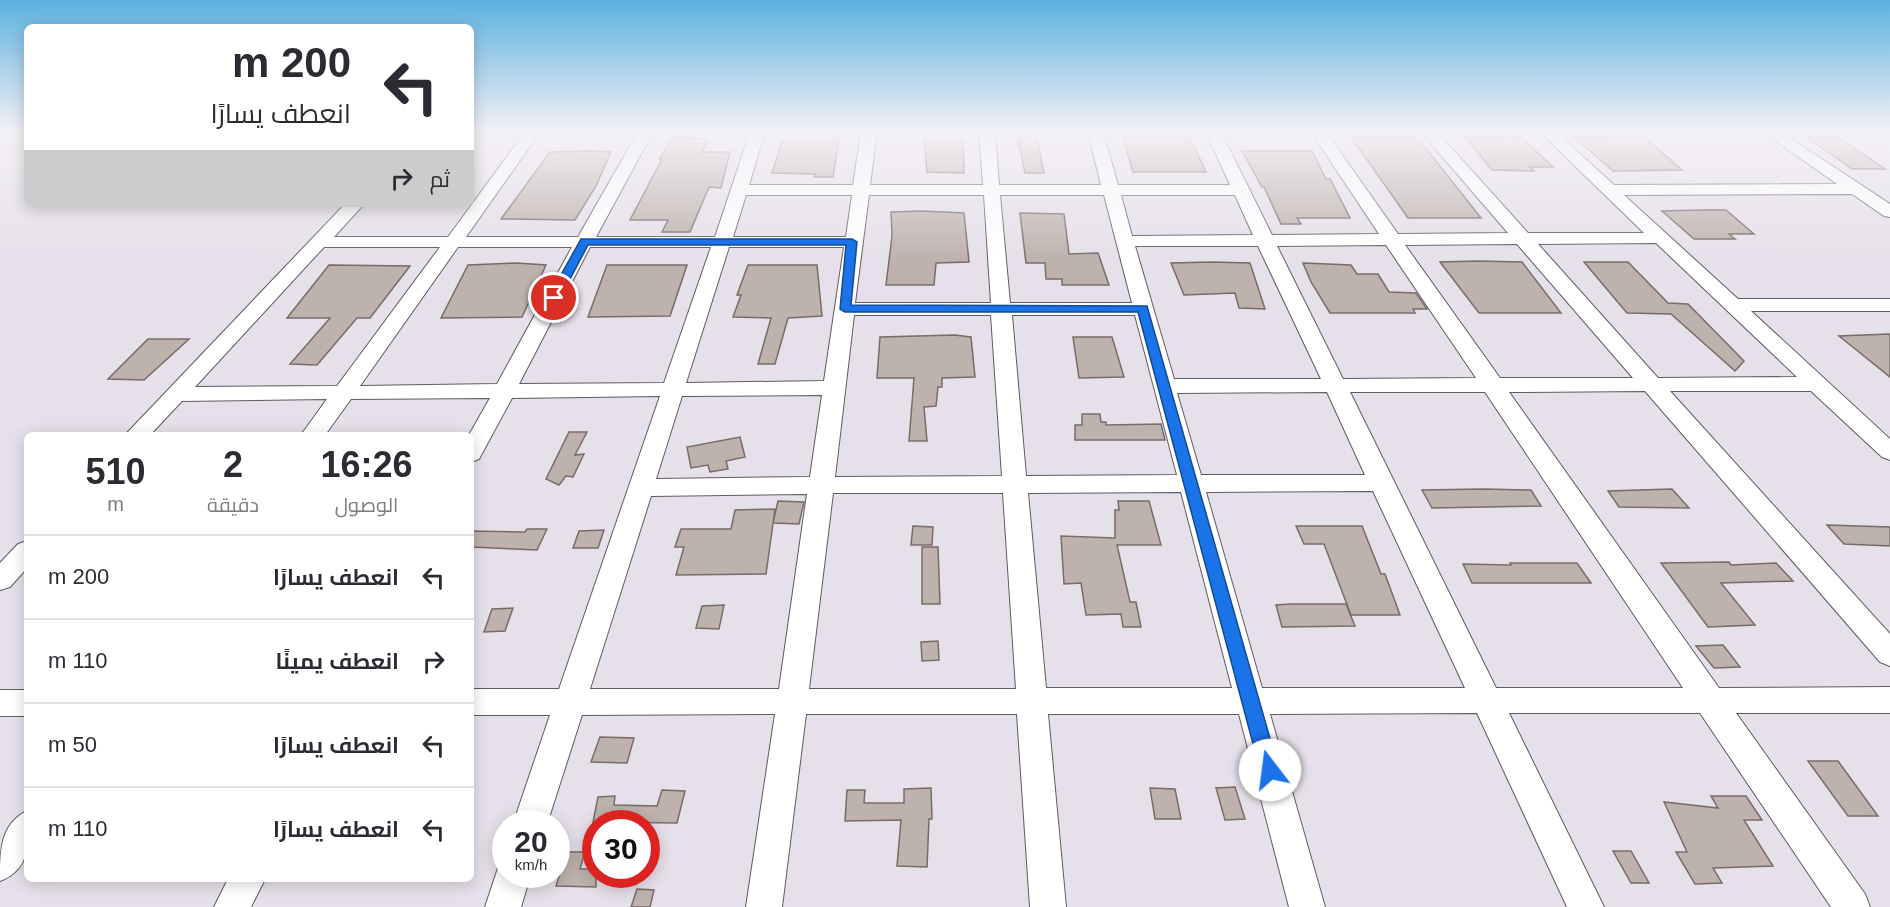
<!DOCTYPE html>
<html lang="ar">
<meta charset="utf-8">
<style>
:root{--surface:#fff;--page:#f7f7f7;--text:#2b2b33;--muted:#7c7c81;--line:#e1e1e2}
body{margin:0;font-family:Arial,Cairo,sans-serif;background:var(--page);color:var(--text);direction:rtl;height:100vh;display:flex;flex-direction:column;font-size:22px;white-space:nowrap}
*{box-sizing:border-box;margin:0}
p{font-size:20px;color:var(--muted)}
.icon{flex:none;width:33px;height:33px;fill:none;stroke:currentColor;stroke-width:2;stroke-linecap:round;stroke-linejoin:round}
.map{position:relative;flex:1;overflow:hidden;direction:ltr}
.details{position:absolute;left:24px;top:432px;width:450px;height:450px;display:flex;flex-direction:column;background:var(--surface);border-radius:9px;box-shadow:0 3px 15px #0003;direction:rtl}
.details>*{flex:none}
.hud{position:absolute;left:24px;top:24px;width:450px;height:183px;border-radius:9px;box-shadow:0 3px 15px #0003;direction:rtl;background:#fff;color:var(--text);overflow:hidden}
.speed{position:absolute;left:492px;top:810px;display:flex;gap:12px;font-size:30px;font-weight:700;text-align:center}
.speed>*{display:grid;place-content:center;width:78px;height:78px;border-radius:50%;background:var(--surface);box-shadow:0 3px 15px #0003;line-height:1}
.speed small{font-size:15px;font-weight:400}
.speed .limit{border:9px solid #d22;background:#fff;color:#111}
.pin{position:absolute;display:grid;place-items:center;width:51px;height:51px;color:#fff;margin:-26px;border:3px solid #fff;border-radius:50%;box-shadow:0 2px 6px #0007}
.me{position:absolute;width:66px;margin:-33px;rotate:345deg;stroke-linejoin:round;filter:drop-shadow(0 0 4px #0008)}
.turn{display:flex;align-items:center;gap:21px;height:126px;padding:0 24px;font-size:27px}
.turn .icon{width:78px;height:78px;stroke-width:2.5}
.turn b{display:block;font-size:42px;line-height:51px}
.then{display:flex;align-items:center;height:57px;padding:0 24px;background:#0003;gap:12px;font-size:22px}
.eta{display:flex;justify-content:space-evenly;align-items:center;height:102px;text-align:center}
.eta b{font-size:36px;font-weight:700;line-height:42px}
ul{padding:0;list-style:none}
li{display:flex;align-items:center;gap:18px;height:84px;padding:0 24px;border-top:2px solid var(--line)}
li div{flex:1}
li b{display:block;font-size:22px}
li em{font-style:normal}
.map>svg:first-child{display:block}
</style>
<div class="map">
<svg width="1890" height="907" viewBox="0 0 1890 907">
<rect width="100%" height="100%" fill="#e6e0ea"/>
<path fill="#beb2ad" stroke="#776c68" stroke-width="1.5" d="M1608,136H1643L1682,170L1613,171L1575,138L1609,137Z
M1805,136L1838,137L1885,169H1852Z
M1351,137H1417L1481,218H1408Z
M1465,137L1522,138L1553,167H1530L1534,171L1492,170Z
M672,138L708,139L702,152H730L721,188L709,187L690,232H662L668,220H630L662,159H659Z
M1018,138H1037L1044,173H1025Z
M1123,138H1190L1206,172H1133Z
M783,139H839L833,177H814L815,174L772,173Z
M924,139H963L964,173L927,172Z
M593,151L611,152L596,186L575,220L501,219L550,152Z
M1242,151H1312L1326,179H1330L1350,218H1297L1301,224H1281L1264,187H1262Z
M1703,210H1726L1754,234H1729L1735,239H1694L1662,211Z
M922,211L964,213L969,262L936,263L934,285H886L892,236L891,212Z
M1020,213L1064,214L1069,254L1098,253L1109,285H1062V279H1046L1045,263H1026Z
M1478,261L1522,262L1561,313H1479L1440,262Z
M1212,262L1250,263L1265,309L1239,308L1235,293L1184,295L1171,263Z
M1584,262H1628L1668,303L1688,304L1744,361L1735,371L1671,314L1627,313Z
M517,263L546,265L522,317L441,318L468,265Z
M1303,263L1351,265L1357,274H1378L1389,292L1416,293L1427,309H1413L1415,313H1330L1311,282Z
M329,265L410,266L370,318H357L317,365L290,364L330,318H287Z
M607,265H687L670,316L588,317Z
M748,265H817L822,316L788,318L775,364H758L771,318L733,317L741,295H737Z
M1890,334V377L1839,336Z
M955,335L971,337L975,377L942,378V387H938L936,406L924,407L927,441H909L914,378H877L880,337Z
M1073,337H1112L1124,377L1079,378Z
M148,339H189L144,380L108,379Z
M1082,414H1100L1101,422H1106V425L1161,424L1165,440H1075V425H1082Z
M569,432H587L575,455L584,454L573,477L566,476L559,485L546,479Z
M740,437L745,457L726,461L728,469L710,472L708,465L691,468L687,447Z
M1483,489L1531,490L1541,506L1432,508L1422,490Z
M1672,489L1689,508L1619,507L1608,491Z
M778,501L804,502L799,524L773,523Z
M1118,501H1149L1161,545H1117L1130,602H1136L1141,627H1123L1121,614L1086,615L1081,583L1064,584L1061,536L1115,538V510H1119Z
M775,509L766,574L676,575L684,547H675L681,529H731L735,510Z
M1827,525L1890,527V546L1844,544Z
M913,526L933,527L932,545H911Z
M1296,526H1362L1381,574H1385L1400,615H1351L1324,544H1304Z
M527,529H547L537,550L471,547V531L525,532Z
M604,530L598,548H573L579,531Z
M922,547H938L940,604H922Z
M1729,562L1731,565L1776,563L1793,581L1721,583L1755,625L1708,627L1661,563Z
M1510,563H1577L1591,583H1472L1463,564L1511,565Z
M1290,604H1346L1355,626L1282,627L1276,605Z
M724,605L719,629L696,628L702,606Z
M513,608L505,631L484,632L492,609Z
M938,641L939,660L922,661L921,642Z
M1723,645L1740,667L1714,668L1696,646Z
M600,737L634,738L627,763L591,762Z
M1808,761H1838L1878,816H1848Z
M1235,787L1245,819L1225,820L1216,788Z
M931,788L932,819H929L927,867L897,866L901,820L845,821L847,790H865L864,803H904V789Z
M1150,788L1175,789L1181,819H1155Z
M662,790L685,791L677,823L593,822L598,797L615,796L614,805L657,806Z
M1711,796H1746L1762,820H1744L1773,866L1713,868L1722,883L1695,884L1676,852H1687L1664,802L1718,808Z
M1613,851H1631L1649,883H1631Z
M567,852H585L580,869H596V887L556,886Z
M637,889L654,890L650,907H631Z"/>
<g fill="none" stroke-linecap="round" stroke-linejoin="round">
<g stroke="#5f5a62" stroke-width="2">
<path id="minor" d="M525,132H540L466,237H578L638,132H653L596,237H715L750,132H765L749,185H853L861,132H877L870,185H983L979,132H995L999,185H1101L1088,132H1103L1118,185H1230L1206,132H1221L1272,235L1379,234L1311,132H1326L1398,234L1508,233L1421,132H1437L1528,233H1644L1540,132H1556L1614,185L1837,184L1763,132H1781L1890,204V217L1884,216L1852,194L1624,195L1738,299H1890V311H1751L1890,439V460L1882,457L1811,391H1670L1890,634V666L1880,662L1645,391L1509,392L1719,688L1890,687V713H1736L1865,894L1870,907H1831L1700,713H1509L1604,907H1567L1477,713L1270,714L1325,907H1289L1239,714H1048L1066,907H1030L1017,714H806L782,907H746L775,714L582,715L547,824H513L550,715H471V689H559L660,396L512,398L479,459L471,462L469,435L490,398L351,399L325,435H301L327,399L182,401L150,435H125L345,204H364L334,237H448ZM746,195H852L846,237H733ZM869,195H984L991,303H855ZM1000,195H1104L1132,303H1010ZM1121,195H1235L1253,235L1132,236ZM1656,243L1797,377L1658,378L1538,244ZM1517,244L1633,378H1500L1405,245ZM1386,245L1476,378L1343,379L1277,246ZM1135,246H1258L1321,379H1174ZM324,247H440L337,386L195,387ZM458,247H572L497,384L360,386ZM590,247H711L664,383L519,384ZM729,247H844L824,381L686,383ZM854,315H991L1002,476L835,477ZM1012,315H1135L1177,475L1026,476ZM1327,392L1365,475H1201L1177,393ZM1350,392H1485L1683,688H1496ZM822,395L810,477L656,479L682,396ZM1373,491L1465,688H1262L1206,492ZM1181,492L1232,688H1046L1028,493ZM833,493H1003L1016,689H809ZM807,494L779,689H590L651,496Z
M27,541V568L10,587L0,590V563L18,544Z
M0,690H27V716H0Z
M27,811C27,841 33,868 0,881C0,851 0,824 27,811Z
M506,860V874H531L521,907H485L500,862Z
M228,879H265L251,907H214Z"/>
</g>
<use href="#minor" fill="#fff" fill-rule="evenodd"/>
</g>
<linearGradient id="sky" x2="0" y2="1"><stop stop-color="#5cb1df"/><stop offset="0.51" stop-color="#f4f1f6"/><stop offset="1" stop-color="#f4f1f6" stop-opacity="0"/></linearGradient>
<rect width="1890" height="259" fill="url(#sky)"/>
<path fill="#1a73e8" stroke="#114b97" stroke-width="1.5" d="M581,239H852L857,242L851,305L1147,306L1279,770L1276,775L1270,778L1263,775L1260,770L1138,312H845L840,309L846,245H588L560,298L558,300H550L548,298Z"/>
</svg>
<div class="speed"><div>20<small>km/h</small></div><div class="limit">30</div></div>
<div class="pin" style="left:554px;top:298px;background:#d93025"><svg class="icon" aria-label="arrive" viewBox="0 0 24 24"><path d="M6 21V4h12l-3 4 3 4H6"/></svg></div>
<svg class="me" style="left:1270px;top:770px" viewBox="-20 -20 40 40"><circle r="19" fill="#fff"/><path d="M0-13L10 11 0 6-10 11z" fill="#1a73e8"/></svg>
<div class="hud">
<div class="turn"><svg class="icon" aria-label="left" viewBox="0 0 24 24"><path d="M17 20v-9H6M10 6l-5 5 5 5"/></svg><div><b>200 m</b>انعطف يسارًا</div></div>
<div class="then">ثم<svg class="icon" aria-label="right" viewBox="0 0 24 24"><path d="M7 20v-9h11M14 6l5 5-5 5"/></svg></div>
</div>
<section class="details">
<div class="eta">
<div><b>16:26</b><p>الوصول</p></div>
<div><b>2</b><p>دقيقة</p></div>
<div><b>510</b><p>m</p></div>
</div>
<ul>
<li><svg class="icon" aria-label="left" viewBox="0 0 24 24"><path d="M17 20v-9H6M10 6l-5 5 5 5"/></svg><div><b>انعطف يسارًا</b></div><em>200 m</em></li>
<li><svg class="icon" aria-label="right" viewBox="0 0 24 24"><path d="M7 20v-9h11M14 6l5 5-5 5"/></svg><div><b>انعطف يمينًا</b></div><em>110 m</em></li>
<li><svg class="icon" aria-label="left" viewBox="0 0 24 24"><path d="M17 20v-9H6M10 6l-5 5 5 5"/></svg><div><b>انعطف يسارًا</b></div><em>50 m</em></li>
<li><svg class="icon" aria-label="left" viewBox="0 0 24 24"><path d="M17 20v-9H6M10 6l-5 5 5 5"/></svg><div><b>انعطف يسارًا</b></div><em>110 m</em></li>
</ul>
</section>
</div>
